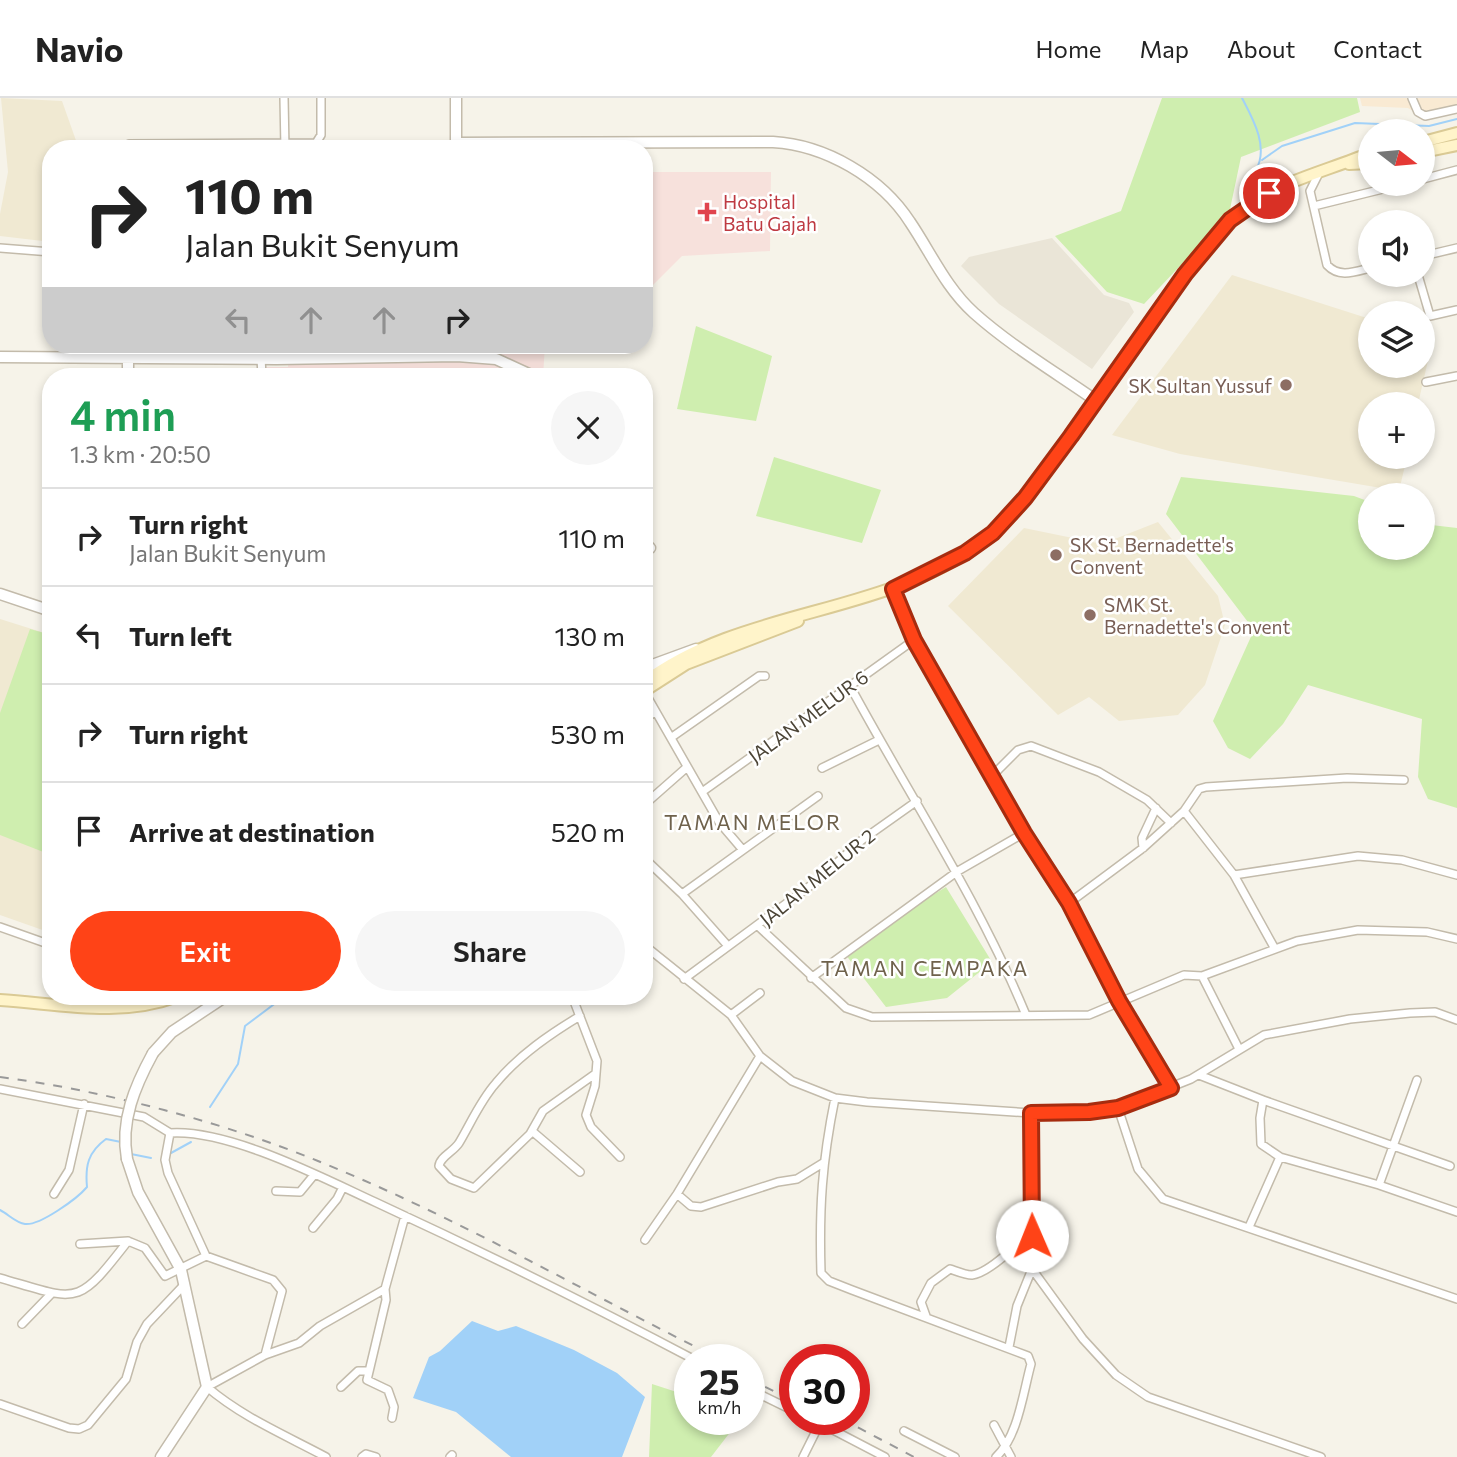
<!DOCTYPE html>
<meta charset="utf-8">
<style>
:root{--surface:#fff;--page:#f6f6f6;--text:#222;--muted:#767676;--line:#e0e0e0;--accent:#ff4317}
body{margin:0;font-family:Commissioner,sans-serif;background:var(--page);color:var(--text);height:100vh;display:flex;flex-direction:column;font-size:26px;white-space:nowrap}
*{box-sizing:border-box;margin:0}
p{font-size:23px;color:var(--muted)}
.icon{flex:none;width:38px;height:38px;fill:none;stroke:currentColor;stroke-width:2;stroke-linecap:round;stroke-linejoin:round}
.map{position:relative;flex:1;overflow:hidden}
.drawer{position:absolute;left:42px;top:270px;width:611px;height:637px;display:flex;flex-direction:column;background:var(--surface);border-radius:28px;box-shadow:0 4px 10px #0003}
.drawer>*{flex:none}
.guide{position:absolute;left:42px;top:42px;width:611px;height:214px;border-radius:28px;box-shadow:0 4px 10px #0003;background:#fff;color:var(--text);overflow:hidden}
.needle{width:46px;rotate:106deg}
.buttons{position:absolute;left:1358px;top:21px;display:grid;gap:14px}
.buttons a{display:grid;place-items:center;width:77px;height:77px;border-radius:50%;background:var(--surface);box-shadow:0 4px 10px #0003;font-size:35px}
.speed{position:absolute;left:674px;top:1246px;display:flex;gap:14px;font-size:35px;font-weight:700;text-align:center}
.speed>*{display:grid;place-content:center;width:91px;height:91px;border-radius:50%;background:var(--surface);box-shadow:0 4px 10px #0003;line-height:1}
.speed small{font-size:18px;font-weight:400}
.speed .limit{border:10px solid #d22;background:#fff;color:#111}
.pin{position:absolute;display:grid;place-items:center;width:60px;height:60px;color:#fff;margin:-30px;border:4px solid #fff;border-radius:50%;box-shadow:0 2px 7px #0007}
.me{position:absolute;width:77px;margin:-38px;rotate:359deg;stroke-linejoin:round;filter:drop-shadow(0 0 5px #0008)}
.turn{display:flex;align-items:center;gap:24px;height:147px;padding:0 28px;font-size:32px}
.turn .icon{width:91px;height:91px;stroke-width:2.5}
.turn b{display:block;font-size:49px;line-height:60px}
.lanes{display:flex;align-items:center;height:66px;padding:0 28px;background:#0003;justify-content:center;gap:35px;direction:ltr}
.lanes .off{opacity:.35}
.round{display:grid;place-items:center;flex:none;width:74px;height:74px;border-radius:37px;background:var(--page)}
.summary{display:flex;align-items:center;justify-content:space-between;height:119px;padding:0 28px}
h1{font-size:42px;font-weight:600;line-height:52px;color:#1e9e55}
.action{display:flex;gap:14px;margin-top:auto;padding:14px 28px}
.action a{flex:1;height:80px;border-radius:42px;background:var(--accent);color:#fff;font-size:28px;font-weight:600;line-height:80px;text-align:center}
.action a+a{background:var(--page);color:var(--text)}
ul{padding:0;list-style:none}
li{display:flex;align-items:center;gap:21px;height:98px;padding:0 28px;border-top:2px solid var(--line)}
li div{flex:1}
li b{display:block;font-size:26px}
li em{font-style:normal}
header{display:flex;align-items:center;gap:42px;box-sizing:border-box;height:98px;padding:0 35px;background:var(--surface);border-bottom:2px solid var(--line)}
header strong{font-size:33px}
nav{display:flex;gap:38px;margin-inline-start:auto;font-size:24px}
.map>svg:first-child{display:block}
</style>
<header>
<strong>Navio</strong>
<nav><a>Home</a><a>Map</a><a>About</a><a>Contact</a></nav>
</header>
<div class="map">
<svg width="1457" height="1359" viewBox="0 0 1457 1359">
<rect width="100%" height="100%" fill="#f6f3e9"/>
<path fill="#eae5d7" d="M1052,140L1104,197L1129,205L1134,214L1092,271L999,206L961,168L969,159Z"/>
<path fill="#f9ead3" d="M1360,0H1457V15L1428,22L1408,10L1362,8Z"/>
<path fill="#f0e9d2" d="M1,0L62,3L79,51H51V144L0,138V116L8,74Z
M1232,177L1370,221V268H1423V238L1433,241L1418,306H1370V359H1407L1399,393L1180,356L1112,337Z
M1158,424L1218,498L1225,527L1205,587L1178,617L1119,623L1089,599L1058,617L948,508L1024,430L1102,446Z
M0,521L51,537V835L0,817Z"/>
<path fill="#f7e1dc" d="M644,74H771L770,153L682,158L644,196Z
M288,247H545L543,278H266V269H288Z"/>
<path fill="#cfeeaf" d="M1162,0H1357L1360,14L1241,59L1229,116L1144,206L1107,194L1055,138L1121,113Z
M696,228L772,258L756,323L677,311Z
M774,359L881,392L862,445L756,418Z
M1181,379L1354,398L1370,404V450H1423V426L1457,430V710L1428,701L1418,679L1422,621L1308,587L1283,626L1250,661L1228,650L1213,623L1254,532L1166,416Z
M30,531L51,537V757L0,737V615Z
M946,789L992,864L947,900L886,909L842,852Z
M652,1286L689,1298L690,1321H732L738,1324L711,1359H649Z"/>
<path fill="#a1d1f8" d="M472,1223L498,1233L516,1228L574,1252L617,1275L645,1299L622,1359H511L456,1314L413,1300L429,1259L440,1253Z"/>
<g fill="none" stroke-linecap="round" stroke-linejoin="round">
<path stroke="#a1d1f8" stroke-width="2" d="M1242,0C1253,21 1269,49 1256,72
M1262,62L1282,48L1355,25L1429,28L1457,21
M210,1009L238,966L245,928L285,898
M171,1055L191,1044
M131,1056L151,1060
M0,1112C8,1116 16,1125 25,1126C39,1128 77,1101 87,1089C85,1068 88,1054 106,1041L121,1044"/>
<g stroke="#c3bbab" stroke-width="10">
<path id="minor" d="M284,0L285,51
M1412,0L1418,14L1425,18L1457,11
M125,51L129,46L316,45L321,37V0
M1319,75L1310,93L1327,167C1339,180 1354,174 1370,170
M1423,81L1457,72
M1314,108L1403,86
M0,150L51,154
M1423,158L1457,150
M1418,177L1430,218L1457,212
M261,260L262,278
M276,261L282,247
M1426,284L1457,278
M893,491L914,542L1024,735L1069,805L1119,903L1171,990
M850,588C909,697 978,801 1026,917
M644,593L719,724L742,751
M644,621L655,614
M672,639L759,578H765
M822,670L879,642
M992,678L1018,652L1031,648L1099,674L1147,702L1171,725
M702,694L914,542
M644,707L686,670
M1184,713L1199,691L1206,689L1347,680L1404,682
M1143,750L1142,740L1156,710
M644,760L682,796L728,848
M1234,777L1358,758L1402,762L1457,777
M682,796L818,698
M1069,805L1143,750L1184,713L1234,777L1275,851
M758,828L846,910L872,919L1089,917L1184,877L1202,878L1297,843L1358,832L1427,834L1457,841
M0,829L51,847
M644,847L731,917L760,958L792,983L835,1000L867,1004L1031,1015L1089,1014L1118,1010L1191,981L1264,937L1350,921L1410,915L1435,914L1457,922
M1202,878L1239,951
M811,880L958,773L1024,735
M684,881L818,782L862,742L917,703
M572,898L597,963L595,988L586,1017L591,1029L620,1059
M731,917L760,895
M580,918C550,936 519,957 496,985C480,1003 471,1025 459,1045C453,1054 440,1059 439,1068L451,1081L474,1090L530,1036L543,1013L595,976
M1199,977L1263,1002L1260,1020L1261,1046L1280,1059
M0,991L144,1019L170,1035
M835,1000C822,1064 819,1110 821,1175L829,1183L852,1192L1028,1258L1031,1266C1023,1295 1018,1339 996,1359
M1263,1002L1450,1068
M1118,1010L1138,1071L1163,1101L1457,1201
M1031,1015L1032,1171L1083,1241L1116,1277L1148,1299L1321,1359
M532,1033L580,1074
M1379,1087L1417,982
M276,1093L300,1094L314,1077
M54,1096L69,1072L84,1006
M677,1096L691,1108L701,1109L778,1084L797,1081L823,1065
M1249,1129L1280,1059L1379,1087L1457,1114
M313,1130L337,1101L343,1089
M645,1142L677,1096L760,958
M80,1146L128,1143
M206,1158L273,1182L282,1193L265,1257
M0,1180C79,1203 76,1210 128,1143L145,1150L165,1178L206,1158L168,1075L165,1062L170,1035C228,1031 321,1079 375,1104C483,1154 589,1206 695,1262
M926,1218L921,1204L931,1185L950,1171C956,1173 965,1177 972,1177C989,1175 1021,1144 1032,1131
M22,1226L52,1195
M1009,1249L1017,1208L1032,1171
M341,1289L358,1273H369
M749,1291L794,1313
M0,1306L69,1330L79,1331L88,1327L126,1281L137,1244L147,1226L184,1187
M392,1320L394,1309L388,1292L367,1282L386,1202L385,1191L405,1118
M812,1321L885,1359
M994,1327L1011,1359
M904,1333L955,1359
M326,1359C285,1337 242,1319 207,1289L265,1257L299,1245L320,1228L385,1191
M362,1359L366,1356L376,1359
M450,1359L452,1357
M803,1359L820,1325"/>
</g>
<g stroke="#c3bbab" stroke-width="13">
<path id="tertiary" d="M456,0V50
M456,45L773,44C825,47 881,79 910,124C931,155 946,190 974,215C1011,248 1055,274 1095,302
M456,247L457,258
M0,259L276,261L457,258L496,261L533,278
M128,278V260
M644,444L650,450
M0,496L51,513
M644,570L696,551
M153,955L172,934L226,898
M127,1061L138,1094L181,1172L207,1289L161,1359"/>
</g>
<g stroke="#daca95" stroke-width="14">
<path id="secondary" d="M1423,44L1457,35
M1423,54L1457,47
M1349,66L1370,65
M644,584C748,506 891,520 992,436C1029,405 1056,358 1083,319C1112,277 1142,235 1172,194C1194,162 1220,125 1253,104C1289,81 1332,71 1370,55
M644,593L686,566L798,523
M0,902C60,906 120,920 178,898"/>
</g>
<use href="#minor" stroke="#fff" stroke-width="7"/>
<use href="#tertiary" stroke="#fff" stroke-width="10"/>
<use href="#secondary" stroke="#fff4ca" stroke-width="10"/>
<path stroke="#999" stroke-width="2" stroke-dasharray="9 9" stroke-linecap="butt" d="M0,979C101,992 223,1024 318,1063C457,1119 588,1196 722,1262
M749,1281L794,1303
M842,1321L914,1359"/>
<g stroke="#c3bbab" stroke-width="13" stroke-linecap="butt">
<path id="tertiary-bridge" d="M127,1061C120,1023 135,988 153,955"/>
</g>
<use href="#tertiary-bridge" stroke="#fff" stroke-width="10"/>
</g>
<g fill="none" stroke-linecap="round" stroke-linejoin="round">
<g stroke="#a62c0f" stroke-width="18">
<path id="route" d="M1032,1138L1031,1015L1089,1014L1118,1010L1171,990L1119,903L1069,805L1024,735L914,542L893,491L965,455L993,435L1025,400L1071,338L1185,176L1230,122L1269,95"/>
</g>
<use href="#route" stroke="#ff4317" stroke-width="12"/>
</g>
<path fill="#e0444e" stroke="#fff" stroke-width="2.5" d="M703.5 103.5h7v7h7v7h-7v7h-7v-7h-7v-7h7z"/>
<g fill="#8d6e63" stroke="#fff" stroke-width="2.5">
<circle cx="1286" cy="287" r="7"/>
<circle cx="1056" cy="457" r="7"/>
<circle cx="1090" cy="517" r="7"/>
</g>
<g text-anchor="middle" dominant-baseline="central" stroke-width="5" stroke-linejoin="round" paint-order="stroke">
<g font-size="19" fill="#be3a42" stroke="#fff" text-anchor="start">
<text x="723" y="103">Hospital<tspan x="723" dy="22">Batu Gajah</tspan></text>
</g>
<g font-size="19" fill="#785e54" stroke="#fff" text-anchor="start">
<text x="1272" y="287" text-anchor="end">SK Sultan Yussuf</text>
<text x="1070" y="446">SK St. Bernadette's<tspan x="1070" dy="22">Convent</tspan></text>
<text x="1104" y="506">SMK St.<tspan x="1104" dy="22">Bernadette's Convent</tspan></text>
</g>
<g font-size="19" fill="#4b4436" stroke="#fff">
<text transform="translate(808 618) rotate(-36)">JALAN MELUR 6</text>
<text transform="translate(817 779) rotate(-39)">JALAN MELUR 2</text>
</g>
<g font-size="21" letter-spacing="2" fill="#6f624c" stroke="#fff">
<text x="753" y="723">TAMAN MELOR</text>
<text x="925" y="869">TAMAN CEMPAKA</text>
</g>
</g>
</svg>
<div class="buttons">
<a><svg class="needle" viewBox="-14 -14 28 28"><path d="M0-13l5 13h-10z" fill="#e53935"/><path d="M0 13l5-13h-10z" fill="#767676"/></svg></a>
<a><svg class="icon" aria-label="sound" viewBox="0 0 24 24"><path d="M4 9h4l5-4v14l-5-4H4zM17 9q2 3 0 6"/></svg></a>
<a><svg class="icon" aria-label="layers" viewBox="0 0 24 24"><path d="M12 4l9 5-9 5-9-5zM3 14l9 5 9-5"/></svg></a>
<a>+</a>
<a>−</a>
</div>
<div class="speed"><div>25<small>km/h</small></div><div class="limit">30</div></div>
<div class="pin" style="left:1269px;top:95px;background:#d93025"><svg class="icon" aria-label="arrive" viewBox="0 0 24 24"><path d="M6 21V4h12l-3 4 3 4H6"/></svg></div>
<svg class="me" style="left:1032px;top:1138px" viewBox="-20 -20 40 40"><circle r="19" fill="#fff"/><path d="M0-13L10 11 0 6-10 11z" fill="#ff4317"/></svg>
<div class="guide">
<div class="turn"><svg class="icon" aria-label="right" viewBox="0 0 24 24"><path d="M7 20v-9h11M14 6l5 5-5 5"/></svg><div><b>110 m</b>Jalan Bukit Senyum</div></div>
<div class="lanes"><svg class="icon off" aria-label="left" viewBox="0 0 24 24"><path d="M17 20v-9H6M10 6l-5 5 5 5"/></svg><svg class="icon off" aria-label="ahead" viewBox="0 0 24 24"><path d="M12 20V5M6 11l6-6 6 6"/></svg><svg class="icon off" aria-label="ahead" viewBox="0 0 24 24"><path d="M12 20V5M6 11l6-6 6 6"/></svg><svg class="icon" aria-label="right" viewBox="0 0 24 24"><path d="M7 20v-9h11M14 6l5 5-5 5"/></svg></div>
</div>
<section class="drawer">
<div class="summary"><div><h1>4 min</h1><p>1.3 km · 20:50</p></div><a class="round"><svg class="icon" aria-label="close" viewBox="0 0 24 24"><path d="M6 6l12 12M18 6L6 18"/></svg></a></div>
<ul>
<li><svg class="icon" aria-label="right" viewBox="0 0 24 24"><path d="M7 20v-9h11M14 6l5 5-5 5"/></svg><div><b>Turn right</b><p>Jalan Bukit Senyum</p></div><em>110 m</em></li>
<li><svg class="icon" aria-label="left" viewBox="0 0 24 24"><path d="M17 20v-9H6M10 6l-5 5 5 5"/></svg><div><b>Turn left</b></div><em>130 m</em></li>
<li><svg class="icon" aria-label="right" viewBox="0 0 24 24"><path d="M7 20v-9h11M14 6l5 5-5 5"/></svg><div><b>Turn right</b></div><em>530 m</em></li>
<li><svg class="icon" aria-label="arrive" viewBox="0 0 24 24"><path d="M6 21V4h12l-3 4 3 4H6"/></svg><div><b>Arrive at destination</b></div><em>520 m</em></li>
</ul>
<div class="action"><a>Exit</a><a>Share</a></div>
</section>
</div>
